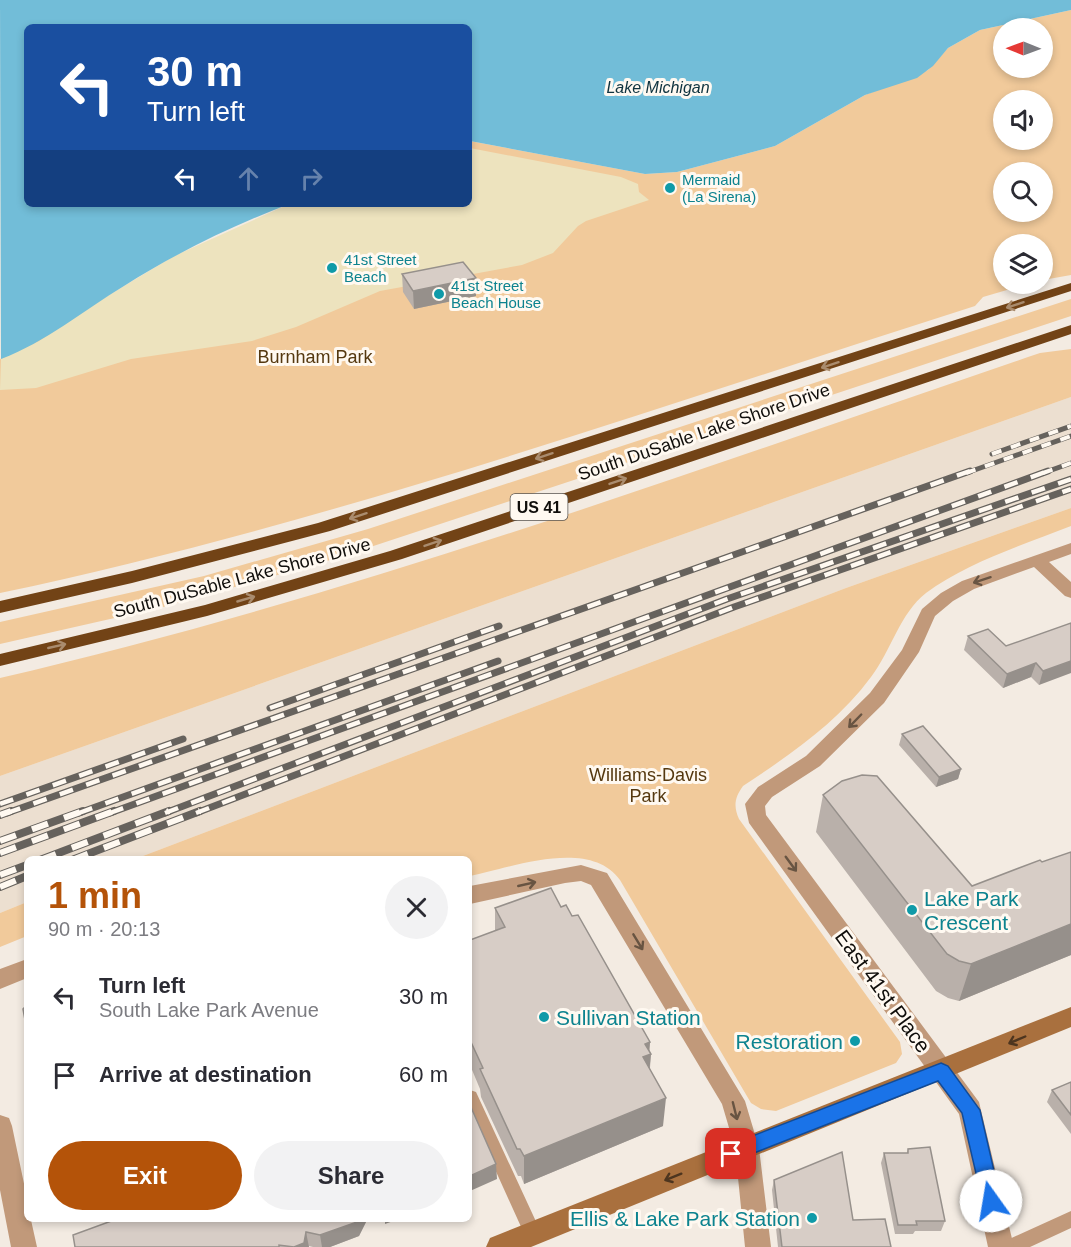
<!DOCTYPE html>
<meta charset="utf-8">
<style>
:root{--surface:#fff;--page:#f2f2f3;--text:#2b2b33;--muted:#7c7c81;--accent:#b45309}
body{margin:0;font-family:Arial,sans-serif;background:var(--page);color:var(--text);height:100vh;display:flex;flex-direction:column;font-size:22px;white-space:nowrap}
*{box-sizing:border-box;margin:0}
p{font-size:20px;color:var(--muted)}
.icon{flex:none;width:33px;height:33px;fill:none;stroke:currentColor;stroke-width:2;stroke-linecap:round;stroke-linejoin:round}
.map{position:relative;flex:1;overflow:hidden}
.details{position:absolute;left:24px;top:856px;width:448px;height:366px;display:flex;flex-direction:column;background:var(--surface);border-radius:9px;box-shadow:0 3px 9px #0003}
.details>*{flex:none}
.top-card{position:absolute;left:24px;top:24px;width:448px;height:183px;border-radius:9px;box-shadow:0 3px 9px #0003;background:#1a4fa0;color:#fff;overflow:hidden}
.needle{width:39px;rotate:271deg}
.controls{position:absolute;left:993px;top:18px;display:grid;gap:12px}
.controls a{display:grid;place-items:center;width:60px;height:60px;border-radius:50%;background:var(--surface);box-shadow:0 3px 9px #0003;font-size:30px}
.pin{position:absolute;display:grid;place-items:center;width:51px;height:51px;color:#fff;margin:-26px;border-radius:12px;box-shadow:0 3px 9px #0006}
.me{position:absolute;width:66px;margin:-33px;rotate:347deg;stroke-linejoin:round;filter:drop-shadow(0 0 4px #0008)}
.turn{display:flex;align-items:center;gap:21px;height:126px;padding:0 24px;font-size:27px}
.turn .icon{width:78px;height:78px;stroke-width:2.5}
.turn b{display:block;font-size:42px;line-height:51px}
.lanes{display:flex;align-items:center;height:57px;padding:0 24px;background:#0003;justify-content:center;gap:30px;direction:ltr}
.lanes .off{opacity:.35}
.round{display:grid;place-items:center;flex:none;width:63px;height:63px;border-radius:32px;background:var(--page)}
.headline{display:flex;align-items:center;justify-content:space-between;height:102px;padding:0 24px}
h1{font-size:36px;font-weight:600;line-height:45px;color:var(--accent)}
.cta{display:flex;gap:12px;margin-top:auto;padding:12px 24px}
.cta a{flex:1;height:69px;border-radius:36px;background:var(--accent);color:#fff;font-size:24px;font-weight:600;line-height:69px;text-align:center}
.cta a+a{background:var(--page);color:var(--text)}
ul{padding:0;list-style:none}
li{display:flex;align-items:center;gap:18px;height:78px;padding:0 24px}
li div{flex:1}
li b{display:block;font-size:22px}
li em{font-style:normal}
.map>svg:first-child{display:block}
</style>
<div class="map">
<svg width="1071" height="1247" viewBox="0 0 1071 1247">
<rect width="100%" height="100%" fill="#f3ebe2"/>
<path fill="#ecdfd0" d="M1071,397V508L846,588L135,859L27,860V902L0,913V776Z"/>
<path fill="#f1ca9b" fill-rule="evenodd" d="M1071,10V275L1043,280L1042,244H1004V284H1027L983,297L975,306C652,409 332,523 0,593V359L289,204H470V141L645,174L677,172L775,146L865,95L928,70L948,48L980,30ZM1004,28H1042V68H1004ZM1004,100H1042V140H1004ZM1004,172H1042V212H1004Z
M1071,299V316L334,559L163,607L0,644V622L204,576L368,529Z
M1071,349V397L0,776V678C354,596 696,470 1040,353Z
M1071,508V526C1025,544 966,563 926,593C900,613 891,651 871,677C837,723 791,754 743,786C735,797 733,806 739,819L900,1042L902,1054L896,1063L776,1111L761,1109L751,1103L620,880C590,838 513,867 470,876V860L135,859L846,588Z
M27,902V936L0,947V913Z"/>
<path fill="#ede3be" d="M470,148L621,177L638,184L639,192L649,200L586,221L578,226L553,253L522,265L380,291L296,327L252,341L131,359L36,388L0,390L1,359L39,341L94,304L174,256L289,204H470Z"/>
<path fill="#72bdd8" d="M0,0H1071V10L980,30L948,48L933,66L917,78L865,95L775,146L677,172L645,174L470,141V27H27V204H289C232,226 176,253 124,286C83,311 46,342 1,359Z"/>
<g fill="none" stroke-linecap="round" stroke-linejoin="round">
<path fill="#c1997a" fill-rule="evenodd" d="M470,1090L476,1092L539,1228L542,1234L539,1240L533,1242L527,1240L470,1114Z
M1071,1211V1228L1030,1247H1002L1005,1241Z"/>
<path fill="#c1997a" fill-rule="evenodd" d="M1071,543V554L1049,562L1071,582V598L1065,596L1034,567L974,589L953,601L935,616L919,652L884,703L820,766L772,797L765,806L766,815L979,1102L1014,1247H988L959,1114L749,823L745,804L758,787L806,756L870,693L902,650L922,609L941,593L962,581Z
M581,865L607,873L745,1101L759,1148L771,1247H745L735,1148L722,1104L591,885L581,881L565,883L470,904V886Z
M27,959V978L0,989V969Z
M0,1115L9,1118L12,1126L27,1198V1220H31L37,1247H11L0,1190Z"/>
<path fill="#a9703e" fill-rule="evenodd" d="M1071,1007V1027L531,1247H486L490,1238Z"/>
<path fill="#724316" fill-rule="evenodd" d="M1071,283V291L330,531L132,583L0,613V601L132,571L318,523Z
M1071,325V334L402,559L207,616L0,666V654L205,605L390,551Z"/>
<g stroke="#66625d" stroke-width="5">
<path id="rail-far2" d="M992,454L1071,426
M966,473L1071,436
M1043,473L1071,463"/>
</g>
<g stroke="#66625d" stroke-width="7">
<path id="rail-far1" d="M270,708L499,626
M0,804L183,739
M7,813L970,471
M79,813L498,661
M110,813L1048,471
M165,813L727,599L1071,479
M196,813L734,607L1071,489"/>
</g>
<g stroke="#66625d" stroke-width="8">
<path id="rail" d="M0,815L11,811
M0,841L83,811
M0,853L114,811
M40,860L169,811
M72,860L200,811
M0,875L27,865
M0,887L27,876"/>
</g>
<use href="#rail-far2" stroke="#fff9f1" stroke-width="4" stroke-dasharray="10" stroke-linecap="butt"/>
<use href="#rail-far1" stroke="#fff9f1" stroke-width="4.5" stroke-dasharray="14" stroke-linecap="butt"/>
<use href="#rail" stroke="#fff9f1" stroke-width="6" stroke-dasharray="17" stroke-linecap="butt"/>
</g>
<path fill="#b9b0aa" d="M402,274L476,296L414,309L403,292Z
M1071,623L1039,685L1031,677L1003,688L964,650L968,636L1006,646Z
M902,734L961,769L958,779L936,787L899,745Z
M823,795L972,886L1071,852V955L959,1001L948,998L936,991L816,832Z
M561,907L572,916L650,1042L649,1051L651,1054L650,1068L663,1126L524,1184L521,1176H518L481,1097L480,1089L470,1065V940L495,931V908Z
M1071,1082V1134L1047,1102L1052,1090Z
M908,1149L945,1221L941,1231H915L913,1234H895L881,1163L884,1153H907Z
M774,1180L853,1220L891,1247H778L772,1190Z
M367,1220L359,1236L330,1247H313L309,1246V1247H75Z"/>
<path fill="#96908b" d="M476,278V296L414,309L413,291Z
M1071,661V673L1039,685L1043,671Z
M1036,663L1031,677L1003,688L1007,674Z
M961,769L958,779L936,787L939,777Z
M1071,924V955L959,1001L971,964Z
M650,1042L649,1055L651,1054L648,1083L641,1086L645,1044Z
M666,1098L663,1126L524,1184V1156Z
M496,1164L497,1179L470,1191V1176Z
M358,1220H367L359,1236L330,1247H322L320,1235Z
M385,1220H396L385,1224Z
M306,1232L309,1247H294Z"/>
<path fill="#d7cdc6" stroke="#96908b" stroke-width="1.5" d="M463,262L476,278L413,291L402,274Z
M1071,623V661L1043,671L1036,663L1007,674L968,636L988,629L1006,646Z
M923,726L961,769L939,777L902,734Z
M862,775L877,776L972,886L1040,860L1042,862L1071,852V924L971,964L959,961L947,954L823,795L842,781Z
M551,888L561,907L566,905L572,916L578,915L650,1042L645,1044L651,1054L643,1057L666,1098L524,1156L520,1149H517L480,1069L483,1068L470,1040V940L505,927L495,908Z
M27,1005V1031L23,1009Z
M1071,1082V1115L1052,1090Z
M470,1105L496,1164L470,1176Z
M930,1147L945,1221H916L917,1225H898L884,1153H908V1149Z
M842,1152L853,1220L885,1219L891,1247H782L774,1180Z
M114,1220H358L357,1222L320,1235L306,1232L304,1243L294,1247L279,1245V1247H75L73,1235Z"/>
<defs><path id="oneway-shaft" d="M-6 0H5M1.5-3L5.5 0L1.5 3" fill="none" stroke-width="1.6" stroke-linecap="round" stroke-linejoin="round" transform="scale(1.5)"/></defs>
<g stroke="#aa8c6e">
<use href="#oneway-shaft" transform="translate(1015 305) rotate(162)"/>
<use href="#oneway-shaft" transform="translate(830 365) rotate(162)"/>
<use href="#oneway-shaft" transform="translate(544 456) rotate(162)"/>
<use href="#oneway-shaft" transform="translate(618 481) rotate(-19)"/>
<use href="#oneway-shaft" transform="translate(358 516) rotate(162)"/>
<use href="#oneway-shaft" transform="translate(433 543) rotate(-19)"/>
<use href="#oneway-shaft" transform="translate(246 599) rotate(-16)"/>
<use href="#oneway-shaft" transform="translate(57 646) rotate(-13)"/>
</g>
<g stroke="#685442">
<use href="#oneway-shaft" transform="translate(982 580) rotate(162)"/>
<use href="#oneway-shaft" transform="translate(855 721) rotate(134)"/>
<use href="#oneway-shaft" transform="translate(791 864) rotate(54)"/>
<use href="#oneway-shaft" transform="translate(527 884) rotate(-13)"/>
<use href="#oneway-shaft" transform="translate(638 942) rotate(59)"/>
<use href="#oneway-shaft" transform="translate(735 1111) rotate(76)"/>
</g>
<g stroke="#4d351f">
<use href="#oneway-shaft" transform="translate(1017 1040) rotate(157)"/>
<use href="#oneway-shaft" transform="translate(673 1177) rotate(158)"/>
</g>
<path fill="#1a73e8" stroke="#114b97" stroke-width="1.5" d="M941,1063L948,1066L980,1110L1001,1201L998,1208L991,1211L984,1208L962,1113L938,1081L731,1162L724,1160L722,1154L724,1147Z"/>
<g fill="#0f9aa8" stroke="#fff9f1" stroke-width="2">
<circle cx="670" cy="188" r="6"/>
<circle cx="332" cy="268" r="6"/>
<circle cx="439" cy="294" r="6"/>
<circle cx="912" cy="910" r="6"/>
<circle cx="544" cy="1017" r="6"/>
<circle cx="855" cy="1041" r="6"/>
<circle cx="812" cy="1218" r="6"/>
</g>
<g text-anchor="middle" dominant-baseline="central" stroke-width="6" stroke-linejoin="round" paint-order="stroke">
<g font-size="15" fill="#0d838f" stroke="#fff9f1" text-anchor="start">
<text x="682" y="179">Mermaid<tspan x="682" dy="17">(La Sirena)</tspan></text>
<text x="344" y="259">41st Street<tspan x="344" dy="17">Beach</tspan></text>
<text x="451" y="285">41st Street<tspan x="451" dy="17">Beach House</tspan></text>
</g>
<g font-size="16" font-style="italic" fill="#0f333f" stroke="#fff9f1">
<text x="658" y="87">Lake Michigan</text>
</g>
<rect fill="#fff9f1" stroke="#585450" stroke-width="1.5" x="510.5" y="494" width="57" height="26" rx="4.5"/>
<g font-size="16" font-weight="bold" fill="#100e0b">
<text x="539" y="507">US 41</text>
</g>
<g font-size="18" fill="#55380f" stroke="#fff9f1">
<text x="315" y="357">Burnham Park</text>
<text x="648" y="775">Williams-Davis<tspan x="648" dy="21">Park</tspan></text>
</g>
<g font-size="18" fill="#100e0b" stroke="#fff9f1">
<text transform="translate(704 432) rotate(-19)">South DuSable Lake Shore Drive</text>
<text transform="translate(242 578) rotate(-15)">South DuSable Lake Shore Drive</text>
</g>
<g font-size="21" fill="#0d838f" stroke="#fff9f1" text-anchor="start">
<text x="924" y="898">Lake Park<tspan x="924" dy="24">Crescent</tspan></text>
<text x="556" y="1017">Sullivan Station</text>
<text x="843" y="1041" text-anchor="end">Restoration</text>
<text x="800" y="1218" text-anchor="end">Ellis &amp; Lake Park Station</text>
</g>
<g font-size="21" fill="#100e0b" stroke="#fff9f1">
<text transform="translate(883 991) rotate(54)">East 41st Place</text>
</g>
</g>
</svg>
<div class="controls">
<a><svg class="needle" viewBox="-14 -14 28 28"><path d="M0-13l5 13h-10z" fill="#e53935"/><path d="M0 13l5-13h-10z" fill="#7c7c81"/></svg></a>
<a><svg class="icon" aria-label="sound" viewBox="0 0 24 24"><path d="M4 9h4l5-4v14l-5-4H4zM17 9q2 3 0 6"/></svg></a>
<a><svg class="icon" aria-label="search" viewBox="0 0 24 24"><circle cx="10" cy="10" r="6"/><path d="M15 15l6 6"/></svg></a>
<a><svg class="icon" aria-label="layers" viewBox="0 0 24 24"><path d="M12 4l9 5-9 5-9-5zM3 14l9 5 9-5"/></svg></a>
</div>
<div class="pin" style="left:731px;top:1154px;background:#d93025"><svg class="icon" aria-label="arrive" viewBox="0 0 24 24"><path d="M6 21V4h12l-3 4 3 4H6"/></svg></div>
<svg class="me" style="left:991px;top:1201px" viewBox="-20 -20 40 40"><circle r="19" fill="#fff"/><path d="M0-13L10 11 0 6-10 11z" fill="#1a73e8"/></svg>
<div class="top-card">
<div class="turn"><svg class="icon" aria-label="left" viewBox="0 0 24 24"><path d="M17 20v-9H6M10 6l-5 5 5 5"/></svg><div><b>30 m</b>Turn left</div></div>
<div class="lanes"><svg class="icon" aria-label="left" viewBox="0 0 24 24"><path d="M17 20v-9H6M10 6l-5 5 5 5"/></svg><svg class="icon off" aria-label="ahead" viewBox="0 0 24 24"><path d="M12 20V5M6 11l6-6 6 6"/></svg><svg class="icon off" aria-label="right" viewBox="0 0 24 24"><path d="M7 20v-9h11M14 6l5 5-5 5"/></svg></div>
</div>
<section class="details">
<div class="headline"><div><h1>1 min</h1><p>90 m · 20:13</p></div><a class="round"><svg class="icon" aria-label="close" viewBox="0 0 24 24"><path d="M6 6l12 12M18 6L6 18"/></svg></a></div>
<ul>
<li><svg class="icon" aria-label="left" viewBox="0 0 24 24"><path d="M17 20v-9H6M10 6l-5 5 5 5"/></svg><div><b>Turn left</b><p>South Lake Park Avenue</p></div><em>30 m</em></li>
<li><svg class="icon" aria-label="arrive" viewBox="0 0 24 24"><path d="M6 21V4h12l-3 4 3 4H6"/></svg><div><b>Arrive at destination</b></div><em>60 m</em></li>
</ul>
<div class="cta"><a>Exit</a><a>Share</a></div>
</section>
</div>
